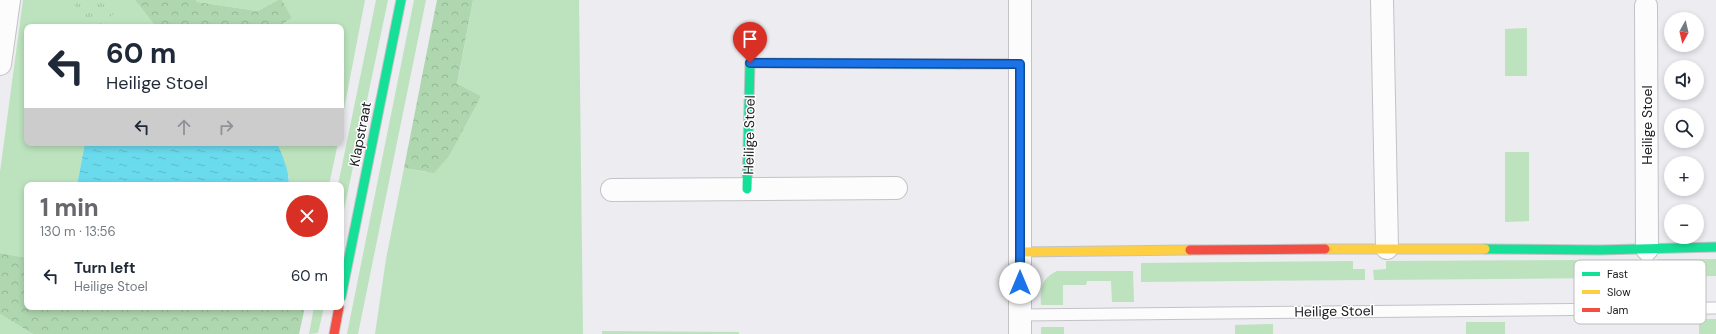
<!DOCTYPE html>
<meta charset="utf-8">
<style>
:root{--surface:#fff;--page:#f6f6f7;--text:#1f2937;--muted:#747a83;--accent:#67686c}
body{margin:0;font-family:"DM Sans",sans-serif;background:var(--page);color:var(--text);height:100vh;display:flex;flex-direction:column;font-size:15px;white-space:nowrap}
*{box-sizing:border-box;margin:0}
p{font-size:13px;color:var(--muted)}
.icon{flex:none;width:22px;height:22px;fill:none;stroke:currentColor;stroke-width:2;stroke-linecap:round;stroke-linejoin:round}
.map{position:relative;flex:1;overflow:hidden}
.drawer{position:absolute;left:24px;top:182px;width:320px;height:128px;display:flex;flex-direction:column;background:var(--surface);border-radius:8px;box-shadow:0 2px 6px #0003}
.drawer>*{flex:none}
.guide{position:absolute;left:24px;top:24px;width:320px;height:122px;border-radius:8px;box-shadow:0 2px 6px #0003;background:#fff;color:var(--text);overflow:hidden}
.needle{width:26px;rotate:188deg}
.buttons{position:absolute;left:1664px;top:12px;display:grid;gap:8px}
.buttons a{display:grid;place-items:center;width:40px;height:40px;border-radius:50%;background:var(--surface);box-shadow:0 2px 6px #0003;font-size:20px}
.pin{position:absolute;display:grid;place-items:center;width:34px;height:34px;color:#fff;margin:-41px -17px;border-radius:50% 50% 50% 0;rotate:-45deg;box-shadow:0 0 4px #0007}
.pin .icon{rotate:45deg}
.me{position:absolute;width:44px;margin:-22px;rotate:0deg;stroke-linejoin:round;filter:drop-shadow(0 0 3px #0008)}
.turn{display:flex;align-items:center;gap:14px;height:84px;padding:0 16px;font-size:18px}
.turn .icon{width:52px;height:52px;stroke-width:2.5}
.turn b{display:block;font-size:28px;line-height:34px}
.lanes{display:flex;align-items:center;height:38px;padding:0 16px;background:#0003;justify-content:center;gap:20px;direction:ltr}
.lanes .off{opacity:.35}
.round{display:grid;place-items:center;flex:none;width:42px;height:42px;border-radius:21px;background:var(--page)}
.headline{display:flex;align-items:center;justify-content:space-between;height:68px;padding:0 16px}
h1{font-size:24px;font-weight:800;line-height:30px;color:var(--accent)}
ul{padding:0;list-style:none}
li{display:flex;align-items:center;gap:12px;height:52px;padding:0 16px}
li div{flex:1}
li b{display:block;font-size:15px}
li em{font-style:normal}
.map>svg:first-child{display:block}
</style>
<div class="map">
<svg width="1716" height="334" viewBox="0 0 1716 334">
<defs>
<pattern id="forest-crowns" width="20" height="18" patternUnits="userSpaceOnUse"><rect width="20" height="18" fill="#aed6af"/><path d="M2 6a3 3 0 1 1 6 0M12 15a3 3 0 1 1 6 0" fill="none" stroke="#95b796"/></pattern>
<pattern id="park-tufts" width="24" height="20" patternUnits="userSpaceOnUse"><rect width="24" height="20" fill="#bce3bd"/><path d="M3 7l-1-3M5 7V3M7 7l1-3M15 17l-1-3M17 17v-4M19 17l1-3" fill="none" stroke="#a1c2a2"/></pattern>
<pattern id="water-ripples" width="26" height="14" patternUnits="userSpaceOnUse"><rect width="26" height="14" fill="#6adaed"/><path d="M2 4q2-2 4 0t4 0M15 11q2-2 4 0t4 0" fill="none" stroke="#5cbbcb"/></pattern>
</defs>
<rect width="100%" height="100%" fill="#ececf1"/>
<path fill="#bce3bd" d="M23,0H135L156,27H27V143H85L77,185H27V258L0,253V172Z
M196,0H278L258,11L197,2Z
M282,0H365L341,125V27H277L292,18Z
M376,0H388L341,224V185H338Z
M414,0H426L358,334H347Z
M473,0H579L583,334H375L386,259L404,168L426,172L481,96L457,85Z
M1527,28V76H1505V29Z
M277,143H338L329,185H289V178Z
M1505,152H1529V221L1505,222Z
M1658,259H1716V276L1658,277Z
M1586,260V268L1597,267L1598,278L1374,280L1373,270L1386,269V261Z
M1353,261V269H1365V280L1141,282V263Z
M1057,271H1133L1134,302H1112L1111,281H1087L1086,285H1063V305H1041C1040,288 1041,279 1057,271Z
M314,307H324L318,333L309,334Z
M0,314L33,334H0Z
M1699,319H1716V334H1699Z
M1466,322H1505V334H1466Z
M1273,324V334H1235V325Z
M1041,327H1064V334H1041Z
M602,331L739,332V334H602Z"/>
<path fill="url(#forest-crowns)" d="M135,0H196L197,2L258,11L278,0H282L292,18L277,27H156Z
M437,0H473L457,84L481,96L449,156L434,173L404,168Z
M0,253L27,258V307H305L299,334H33L0,314Z"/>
<path fill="url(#park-tufts)" d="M71,0H106L115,13L97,27H90Z"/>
<path fill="url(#water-ripples)" d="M85,143H277C283,157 289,170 289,185H77Z"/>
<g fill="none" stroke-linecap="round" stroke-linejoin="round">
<g stroke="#c3c3c7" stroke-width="13">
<path id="lane" d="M1647,249L1648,308
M1020,315L1716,308"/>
</g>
<g stroke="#c3c3c7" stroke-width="24">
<path id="street" d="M1020,0V334
M1382,0L1387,248
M1646,6L1647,249
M0,64L9,0
M612,190L896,188"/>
</g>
<g stroke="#c3c3c7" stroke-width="11">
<path id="fast" d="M747,189L750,63L959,64
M1485,249L1600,250L1716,247
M341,297L401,0"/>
</g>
<g stroke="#c3c3c7" stroke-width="11">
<path id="slow" d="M959,64H1020
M1325,249H1485
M1020,252L1190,250"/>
</g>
<g stroke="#c3c3c7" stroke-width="11">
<path id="jam" d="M1190,250L1325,249
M334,334L339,307"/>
</g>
<use href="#lane" stroke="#fcfcfd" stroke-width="11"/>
<use href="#street" stroke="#fcfcfd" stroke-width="22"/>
<use href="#fast" stroke="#16e098" stroke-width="9"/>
<use href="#slow" stroke="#ffcf43" stroke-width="9"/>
<use href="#jam" stroke="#f24e42" stroke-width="9"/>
</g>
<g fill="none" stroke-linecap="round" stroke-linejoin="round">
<g stroke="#114b97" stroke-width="10">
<path id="route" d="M750,63L1020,64V283"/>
</g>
<use href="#route" stroke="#1a73e8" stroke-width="7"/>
</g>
<g text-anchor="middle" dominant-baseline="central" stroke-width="3" stroke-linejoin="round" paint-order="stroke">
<g font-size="14" fill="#202124" stroke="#fff">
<text transform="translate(1647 125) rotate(-90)">Heilige Stoel</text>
<text transform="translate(360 134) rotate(-79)">Klapstraat</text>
<text transform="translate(749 135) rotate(-89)">Heilige Stoel</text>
<text transform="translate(1334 311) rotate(-1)">Heilige Stoel</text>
</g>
</g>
<rect x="1574" y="260" width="132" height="64" rx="6" fill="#fff" stroke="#bcbcbd" stroke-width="1"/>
<rect x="1582" y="272" width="18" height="4" fill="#16e098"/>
<rect x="1582" y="290" width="18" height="4" fill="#ffcf43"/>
<rect x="1582" y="308" width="18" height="4" fill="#f24e42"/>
<g font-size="11" fill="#202124">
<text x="1607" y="278">Fast</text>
<text x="1607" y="296">Slow</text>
<text x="1607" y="314">Jam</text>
</g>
</svg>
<div class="buttons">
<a><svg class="needle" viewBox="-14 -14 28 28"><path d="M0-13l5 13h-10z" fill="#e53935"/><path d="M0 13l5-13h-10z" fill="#747a83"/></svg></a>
<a><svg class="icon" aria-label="sound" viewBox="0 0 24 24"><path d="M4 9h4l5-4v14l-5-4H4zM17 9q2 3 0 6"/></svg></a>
<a><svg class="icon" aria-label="search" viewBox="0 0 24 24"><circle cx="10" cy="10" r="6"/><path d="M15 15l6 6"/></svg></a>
<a>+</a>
<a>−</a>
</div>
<div class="pin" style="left:750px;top:63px;background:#d93025"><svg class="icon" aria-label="arrive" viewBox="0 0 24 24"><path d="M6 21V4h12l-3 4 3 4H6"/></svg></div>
<svg class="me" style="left:1020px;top:283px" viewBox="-20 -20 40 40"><circle r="19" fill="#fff"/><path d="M0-13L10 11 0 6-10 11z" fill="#1a73e8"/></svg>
<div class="guide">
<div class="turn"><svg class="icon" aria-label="left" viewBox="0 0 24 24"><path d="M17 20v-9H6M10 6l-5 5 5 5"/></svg><div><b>60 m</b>Heilige Stoel</div></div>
<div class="lanes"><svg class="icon" aria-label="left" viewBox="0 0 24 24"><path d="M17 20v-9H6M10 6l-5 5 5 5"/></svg><svg class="icon off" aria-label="ahead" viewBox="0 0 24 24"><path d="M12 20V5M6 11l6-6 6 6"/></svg><svg class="icon off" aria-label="right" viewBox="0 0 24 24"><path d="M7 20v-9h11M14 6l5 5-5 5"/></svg></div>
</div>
<section class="drawer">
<div class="headline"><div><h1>1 min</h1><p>130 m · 13:56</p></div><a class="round" style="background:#d93025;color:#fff"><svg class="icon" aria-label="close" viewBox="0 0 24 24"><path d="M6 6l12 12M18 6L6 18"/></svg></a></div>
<ul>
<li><svg class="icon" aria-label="left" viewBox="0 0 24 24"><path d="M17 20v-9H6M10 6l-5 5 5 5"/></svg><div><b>Turn left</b><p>Heilige Stoel</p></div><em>60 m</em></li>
</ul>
</section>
</div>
